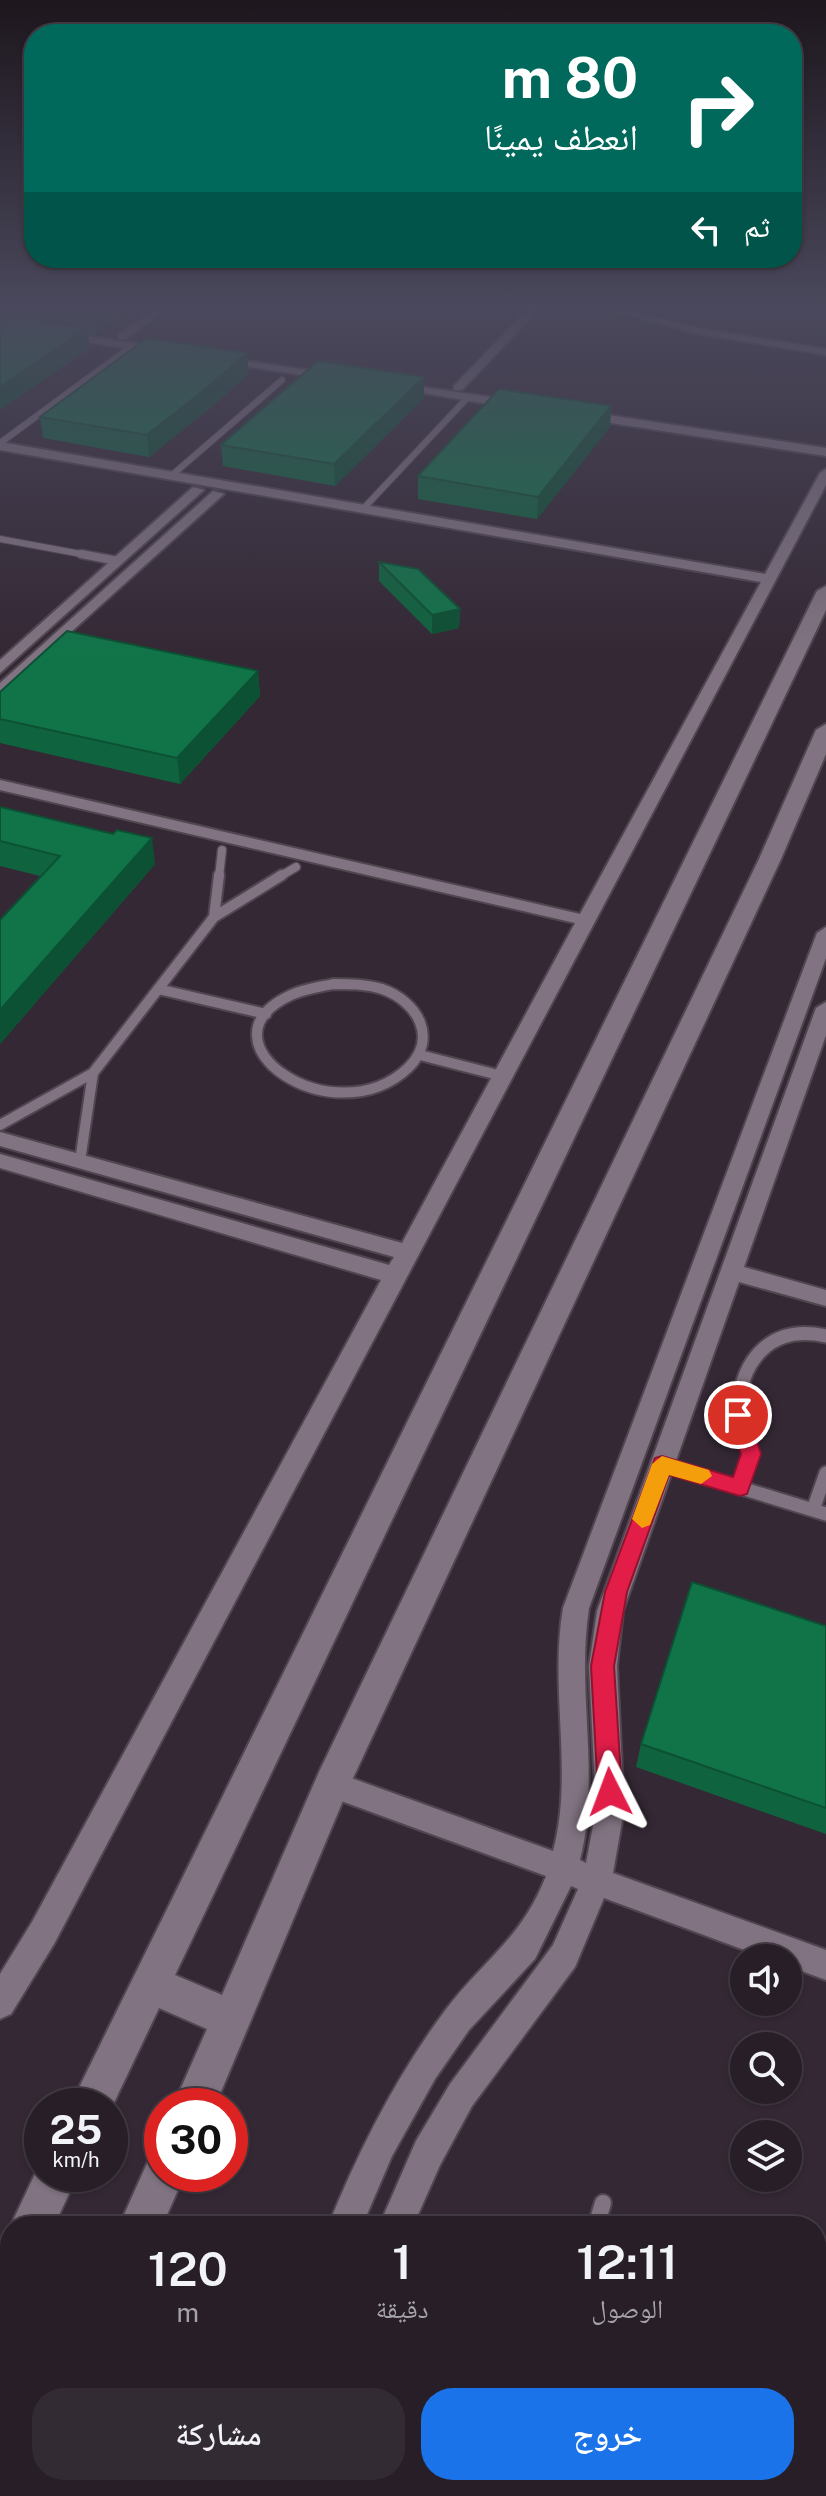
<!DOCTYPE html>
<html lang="ar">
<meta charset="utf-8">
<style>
:root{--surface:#271e27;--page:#332b33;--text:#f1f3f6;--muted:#a4a2a7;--line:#433c44;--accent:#1a73e8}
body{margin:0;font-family:"Public Sans","Noto Naskh Arabic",sans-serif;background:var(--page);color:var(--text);direction:rtl;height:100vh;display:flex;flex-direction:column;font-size:30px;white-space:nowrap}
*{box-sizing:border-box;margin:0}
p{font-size:26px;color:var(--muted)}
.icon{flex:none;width:44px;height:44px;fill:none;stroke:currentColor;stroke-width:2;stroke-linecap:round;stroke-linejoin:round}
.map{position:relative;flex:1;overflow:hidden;direction:ltr}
.side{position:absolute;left:0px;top:2216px;width:826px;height:280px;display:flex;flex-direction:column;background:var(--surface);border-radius:32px 32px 0 0;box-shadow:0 2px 6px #0004,0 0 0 2px var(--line);direction:rtl}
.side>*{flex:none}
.banner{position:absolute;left:24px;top:24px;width:778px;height:244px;border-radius:32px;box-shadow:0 2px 6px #0004,0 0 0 2px var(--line);direction:rtl;background:#00695c;color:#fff;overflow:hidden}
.controls{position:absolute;left:730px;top:1944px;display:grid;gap:16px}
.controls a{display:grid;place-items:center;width:72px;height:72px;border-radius:50%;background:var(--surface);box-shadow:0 2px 6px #0004,0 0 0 2px var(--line);font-size:40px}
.speed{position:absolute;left:24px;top:2088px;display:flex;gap:16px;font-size:40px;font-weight:700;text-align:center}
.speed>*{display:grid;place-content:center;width:104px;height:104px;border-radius:50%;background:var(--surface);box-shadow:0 2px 6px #0004,0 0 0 2px var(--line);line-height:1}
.speed small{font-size:20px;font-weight:400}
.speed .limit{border:12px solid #d22;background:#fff;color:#111}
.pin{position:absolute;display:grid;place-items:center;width:68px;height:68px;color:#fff;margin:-34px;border:4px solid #fff;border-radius:50%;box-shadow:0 2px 8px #0007}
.me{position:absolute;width:88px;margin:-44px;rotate:357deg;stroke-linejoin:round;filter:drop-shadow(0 0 6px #0008)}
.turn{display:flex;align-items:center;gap:28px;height:168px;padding:0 32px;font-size:36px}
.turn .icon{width:104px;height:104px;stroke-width:2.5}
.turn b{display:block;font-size:56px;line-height:68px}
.then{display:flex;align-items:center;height:76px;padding:0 32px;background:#0003;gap:16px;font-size:30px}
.eta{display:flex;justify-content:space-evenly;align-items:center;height:136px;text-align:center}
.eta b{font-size:48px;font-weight:600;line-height:56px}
.primary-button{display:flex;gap:16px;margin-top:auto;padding:16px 32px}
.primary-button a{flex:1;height:92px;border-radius:32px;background:var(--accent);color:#fff;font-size:32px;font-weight:600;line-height:92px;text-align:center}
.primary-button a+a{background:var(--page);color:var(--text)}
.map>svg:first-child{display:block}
</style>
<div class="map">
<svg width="826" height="2496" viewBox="0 0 826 2496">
<rect width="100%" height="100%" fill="#342834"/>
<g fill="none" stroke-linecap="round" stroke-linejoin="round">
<g stroke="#504650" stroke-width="8">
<path id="service-far4" d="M0,443L132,346
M171,476L282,380
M363,509L468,397
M0,539L92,556"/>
</g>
<g stroke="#504650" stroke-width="11">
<path id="service-far3" d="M81,554L118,561
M219,877L222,850
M279,877L296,867"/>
</g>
<g stroke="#504650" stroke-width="14">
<path id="service-far2" d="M214,917L219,875
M333,984C349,984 366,984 382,989C417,1001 439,1038 408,1068C333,1138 192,1041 291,995C304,989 320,987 333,984Z
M158,989L266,1014
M420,1055L502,1076
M0,1125L93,1073L214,917L282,875
M80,1161L93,1073"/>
</g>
<g stroke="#504650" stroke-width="17">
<path id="service-far1" d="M663,1464L826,1514
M740,1488C744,1475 753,1460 750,1446C748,1434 737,1425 738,1411C741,1358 772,1324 826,1336
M813,1510L826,1473"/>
</g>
<g stroke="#504650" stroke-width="20">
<path id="service" d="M596,2226L603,2203"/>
</g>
<g stroke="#504650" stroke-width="4">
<path id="minor" d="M161,305H172L126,339H118V335Z
M495,305H543L462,390H454V386L526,311Z
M591,305H607L698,328L826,349V355L698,334Z
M0,323L165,348L171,351L165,354L0,329Z
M219,357L335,374L341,377L335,380L215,362Z
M397,383L517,401L523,405L517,409L393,388L391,386Z
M582,411L826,448V456L578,418V412Z
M0,442L765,574L820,473L826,469V485L54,1944L11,2014L0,2019V1974L32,1922L381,1280L0,1168V1154L389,1265L394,1257L0,1146V1132L402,1243L575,923L0,790V780L580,914L761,582L0,450Z
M193,487L204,490L0,673V660Z
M213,491L224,494L0,696V683Z
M826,927V958L589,1608C576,1692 601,1778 580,1860L586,1863L596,1810L589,1666L597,1611L816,1008L826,1002V1035L744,1267L826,1290V1306L739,1282L623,1611L617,1666L624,1810L613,1873L826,1950V1980L788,1966V1958H766L604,1898L575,1967L472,2106L440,2165L413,2226H379L416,2141L450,2084L553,1945L578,1889L571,1886L535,1959L469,2030L435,2079L392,2156L362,2226H328C359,2150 395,2078 444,2012C482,1961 521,1940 546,1876L322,1794L318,1784L322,1774L332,1771L553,1851C574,1775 549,1688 563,1608L817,933Z
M230,2486H266L264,2496H226Z
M287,2486H323L320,2496H282Z"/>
</g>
<g stroke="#504650" stroke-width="4">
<path id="tertiary" d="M826,586V610L175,1975L222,1995L319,1772L759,859L816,730L826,724V754L781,859L347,1791L215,2106H173L207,2029L159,2008L110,2111V2106H70L817,591Z
M162,2154V2174H185L162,2226H119L149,2159Z
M42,2159V2174H78L54,2226L10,2227Z
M10,2247V2307L0,2311V2251Z
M10,2468V2486H47L44,2496H0V2487Z"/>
</g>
<use href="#service-far4" stroke="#817381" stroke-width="6"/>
<use href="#service-far3" stroke="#817381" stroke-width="8"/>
<use href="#service-far2" stroke="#817381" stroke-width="10"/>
<use href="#service-far1" stroke="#817381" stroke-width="13"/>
<use href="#service" stroke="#817381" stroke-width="16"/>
<use href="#minor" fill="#817381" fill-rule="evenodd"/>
<use href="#tertiary" fill="#817381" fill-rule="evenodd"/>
</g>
<path fill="#0f643f" d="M121,305L122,316L95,334L88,333L90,348L0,410V313L13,315L12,312Z
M249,374L211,407L149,457L43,438L40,417Z
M424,377V398L335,486L223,466L221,445Z
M611,406L610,427L537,519L418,499V476Z
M379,562L460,609L459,628L432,634L379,581Z
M258,671L260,696L180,784L0,743V692Z
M0,807L155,864L0,1044V920L40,876L0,866Z
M826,1626V1834L636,1767L641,1744Z"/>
<path fill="#0c5133" d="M121,305L122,316L95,334L94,324Z
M87,328L90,348L0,410V387Z
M247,353L249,374L211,407L149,457L147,435Z
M424,377V398L335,486L334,464Z
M611,406L610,427L537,519L538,497Z
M460,609L459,628L432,634V615Z
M258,671L260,696L180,784L177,758Z
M152,838L155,864L0,1044V1010Z"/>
<path fill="#117449" stroke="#0c5133" stroke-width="2" d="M24,305H121L94,324L12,312Z
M0,313L87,328L0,387Z
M147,338L247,353L209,386L147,435L40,417Z
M318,361L424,377L334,464L221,445Z
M499,389L611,406L538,497L418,476Z
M379,562L418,569L460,609L432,615Z
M67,631L258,671L177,758L0,719V692Z
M0,807L113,834L117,830L152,838L0,1010V920L60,856L0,841Z
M692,1582L826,1626V1808L641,1744Z"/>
<linearGradient id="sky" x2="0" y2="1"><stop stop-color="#1d161d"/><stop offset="0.47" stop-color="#4a485c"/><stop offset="1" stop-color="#4a485c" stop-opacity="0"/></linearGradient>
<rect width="826" height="654" fill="url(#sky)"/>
<path fill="#e11d48" stroke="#92132f" stroke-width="2" d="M738,1407L748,1415L761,1454L747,1494L740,1496L669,1475L627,1592L614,1666L622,1792L618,1800L610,1803L602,1800L598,1792L591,1666L605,1592L655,1458L662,1456L733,1477L741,1454L728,1415Z"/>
<path fill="#f59e0b" d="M662,1456L709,1470L712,1476L701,1484L669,1475L650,1525L642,1528L632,1519L652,1464Z"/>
</svg>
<div class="controls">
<a><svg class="icon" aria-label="sound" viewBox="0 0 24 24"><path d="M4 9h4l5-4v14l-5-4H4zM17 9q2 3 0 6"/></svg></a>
<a><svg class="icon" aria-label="search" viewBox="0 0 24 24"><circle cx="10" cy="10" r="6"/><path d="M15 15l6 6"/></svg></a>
<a><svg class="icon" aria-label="layers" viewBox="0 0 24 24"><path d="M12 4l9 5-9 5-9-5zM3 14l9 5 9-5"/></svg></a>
</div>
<div class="speed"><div>25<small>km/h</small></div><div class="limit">30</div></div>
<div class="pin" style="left:738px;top:1415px;background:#d93025"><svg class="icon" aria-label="arrive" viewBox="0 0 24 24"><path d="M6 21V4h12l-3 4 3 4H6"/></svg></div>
<svg class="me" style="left:610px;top:1792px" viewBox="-20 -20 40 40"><path d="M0-17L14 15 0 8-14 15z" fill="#e11d48" stroke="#fff" stroke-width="4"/></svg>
<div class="banner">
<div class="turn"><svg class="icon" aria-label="right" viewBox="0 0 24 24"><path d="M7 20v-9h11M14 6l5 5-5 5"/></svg><div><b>80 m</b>انعطف يمينًا</div></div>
<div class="then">ثم<svg class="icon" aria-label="left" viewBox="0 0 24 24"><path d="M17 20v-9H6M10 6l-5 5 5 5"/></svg></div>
</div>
<section class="side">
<div class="eta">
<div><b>12:11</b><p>الوصول</p></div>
<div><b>1</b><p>دقيقة</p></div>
<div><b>120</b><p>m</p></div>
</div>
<div class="primary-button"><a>خروج</a><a>مشاركة</a></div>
</section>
</div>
